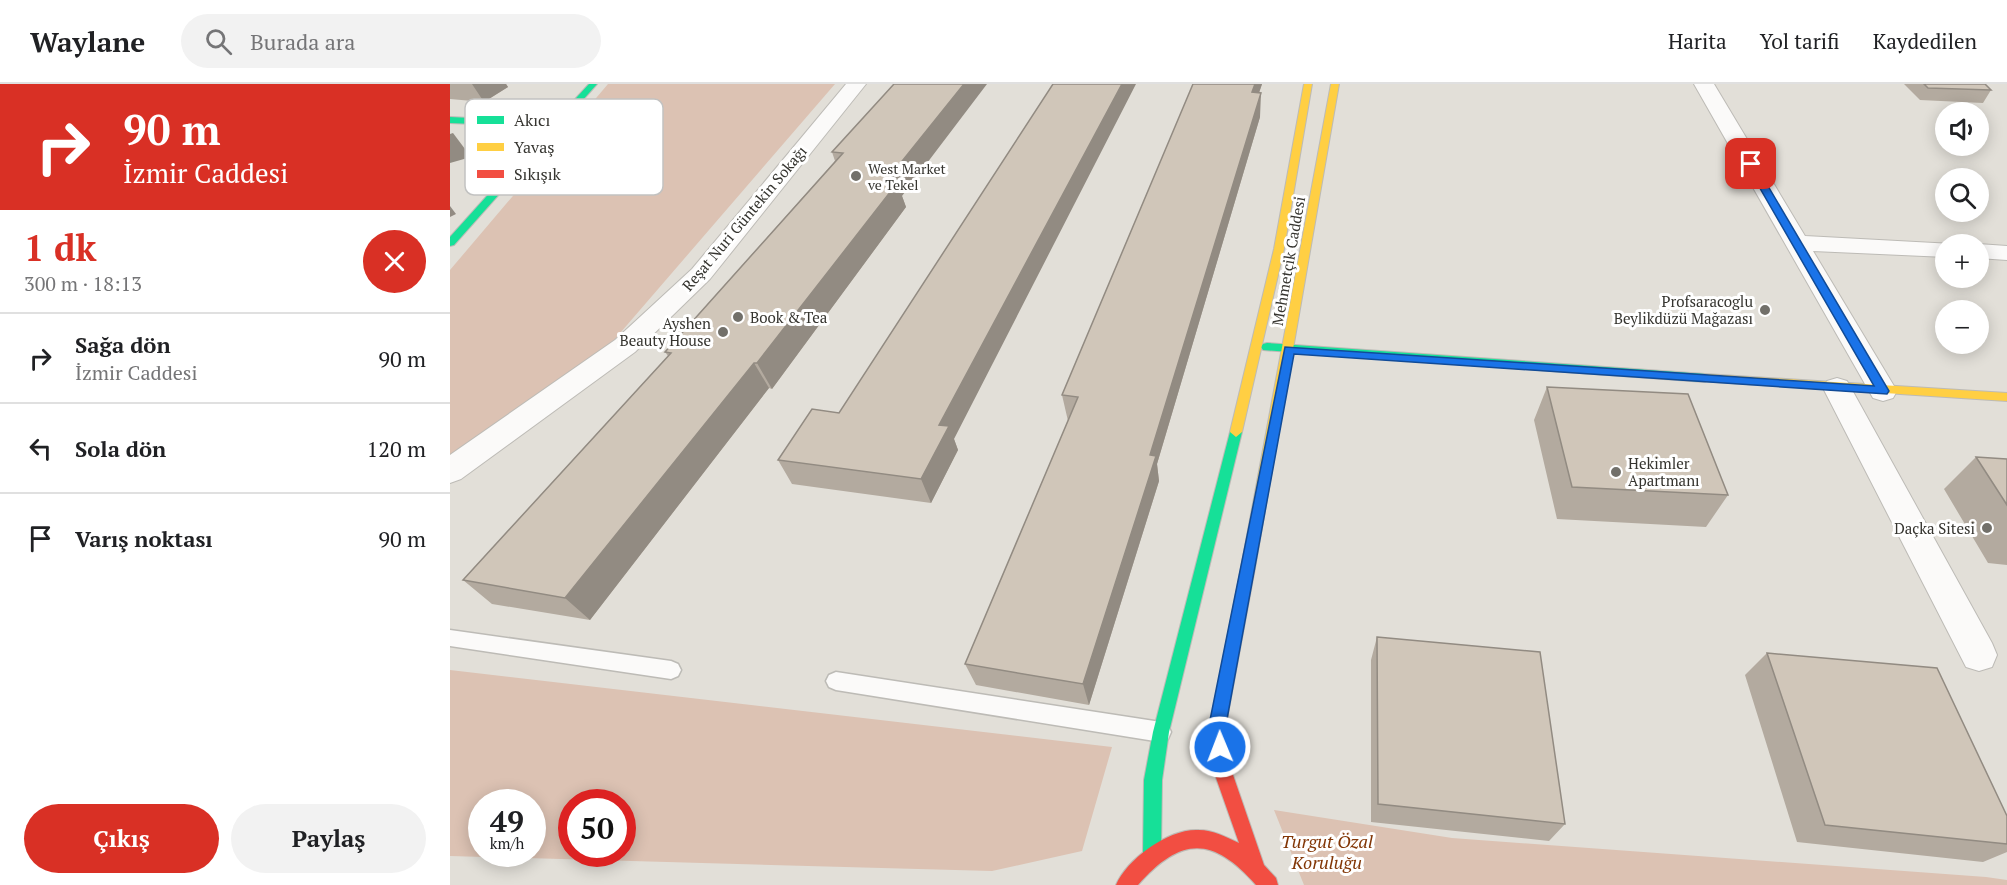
<!DOCTYPE html>
<html lang="tr">
<meta charset="utf-8">
<style>
:root{--surface:#fff;--page:#f2f2f2;--text:#202124;--muted:#757577;--line:#e0e0e0;--accent:#d93025}
body{margin:0;font-family:"PT Serif",serif;background:var(--page);color:var(--text);height:100vh;display:flex;flex-direction:column;font-size:22px;white-space:nowrap}
*{box-sizing:border-box;margin:0}
p{font-size:20px;color:var(--muted)}
.icon{flex:none;width:33px;height:33px;fill:none;stroke:currentColor;stroke-width:2;stroke-linecap:round;stroke-linejoin:round}
.map{position:relative;flex:1;overflow:hidden}
.side{display:flex;flex-direction:column;background:var(--surface);width:450px}
.side>*{flex:none}
.banner{background:#d93025;color:#fff;overflow:hidden}
.tools{position:absolute;left:1485px;top:18px;display:grid;gap:12px}
.tools a{display:grid;place-items:center;width:54px;height:54px;border-radius:50%;background:var(--surface);box-shadow:0 3px 15px #0003;font-size:30px}
.speed{position:absolute;left:18px;top:705px;display:flex;gap:12px;font-size:30px;font-weight:700;text-align:center}
.speed>*{display:grid;place-content:center;width:78px;height:78px;border-radius:50%;background:var(--surface);box-shadow:0 3px 15px #0003;line-height:1}
.speed small{font-size:15px;font-weight:400}
.speed .limit{border:9px solid #d22;background:#fff;color:#111}
.pin{position:absolute;display:grid;place-items:center;width:51px;height:51px;color:#fff;margin:-26px;border-radius:12px;box-shadow:0 3px 9px #0006}
.me{position:absolute;width:66px;margin:-33px;rotate:359deg;stroke-linejoin:round;filter:drop-shadow(0 0 4px #0008)}
.turn{display:flex;align-items:center;gap:21px;height:126px;padding:0 24px;font-size:27px}
.turn .icon{width:78px;height:78px;stroke-width:2.5}
.turn b{display:block;font-size:42px;line-height:51px}
.round{display:grid;place-items:center;flex:none;width:63px;height:63px;border-radius:32px;background:var(--page)}
.summary{display:flex;align-items:center;justify-content:space-between;height:102px;padding:0 24px}
h1{font-size:36px;font-weight:700;line-height:45px;color:var(--accent)}
.cta{display:flex;gap:12px;margin-top:auto;padding:12px 24px}
.cta a{flex:1;height:69px;border-radius:36px;background:var(--accent);color:#fff;font-size:24px;font-weight:700;line-height:69px;text-align:center}
.cta a+a{background:var(--page);color:var(--text)}
ul{padding:0;list-style:none}
li{display:flex;align-items:center;gap:18px;height:90px;padding:0 24px;border-top:2px solid var(--line)}
li div{flex:1}
li b{display:block;font-size:22px}
li em{font-style:normal}
header{display:flex;align-items:center;gap:36px;box-sizing:border-box;height:84px;padding:0 30px;background:var(--surface);border-bottom:2px solid var(--line)}
header strong{font-size:28px}
nav{display:flex;gap:33px;margin-inline-start:auto;font-size:21px}
.search{width:420px;height:54px;background:var(--page);display:flex;align-items:center;gap:15px;box-sizing:border-box;padding:0 21px;border-radius:33px;color:var(--muted);font-size:22px}
main{display:flex;flex:1;min-height:0}
.map>svg:first-child{display:block}
</style>
<header>
<strong>Waylane</strong>
<div class="search"><svg class="icon" aria-label="search" viewBox="0 0 24 24"><circle cx="10" cy="10" r="6"/><path d="M15 15l6 6"/></svg>Burada ara</div>
<nav><a>Harita</a><a>Yol tarifi</a><a>Kaydedilen</a></nav>
</header>
<main>
<section class="side">
<div class="banner">
<div class="turn"><svg class="icon" aria-label="right" viewBox="0 0 24 24"><path d="M7 20v-9h11M14 6l5 5-5 5"/></svg><div><b>90 m</b>İzmir Caddesi</div></div>
</div>
<div class="summary"><div><h1>1 dk</h1><p>300 m · 18:13</p></div><a class="round" style="background:#d93025;color:#fff"><svg class="icon" aria-label="close" viewBox="0 0 24 24"><path d="M6 6l12 12M18 6L6 18"/></svg></a></div>
<ul>
<li><svg class="icon" aria-label="right" viewBox="0 0 24 24"><path d="M7 20v-9h11M14 6l5 5-5 5"/></svg><div><b>Sağa dön</b><p>İzmir Caddesi</p></div><em>90 m</em></li>
<li><svg class="icon" aria-label="left" viewBox="0 0 24 24"><path d="M17 20v-9H6M10 6l-5 5 5 5"/></svg><div><b>Sola dön</b></div><em>120 m</em></li>
<li><svg class="icon" aria-label="arrive" viewBox="0 0 24 24"><path d="M6 21V4h12l-3 4 3 4H6"/></svg><div><b>Varış noktası</b></div><em>90 m</em></li>
</ul>
<div class="cta"><a>Çıkış</a><a>Paylaş</a></div>
</section>
<div class="map">
<svg width="1557" height="801" viewBox="0 0 1557 801">
<rect width="100%" height="100%" fill="#e2dfd8"/>
<path fill="#dcc2b3" fill-rule="evenodd" d="M158,0H385L152,270L0,376V186Z
M0,586L662,663L632,767L542,787L0,772ZM32,718H82V770H32ZM122,718H172V770H122Z
M824,726L1002,754L1536,793L1557,796V801H854Z"/>
<g fill="none" stroke-linecap="round" stroke-linejoin="round">
<g stroke="#bdbbb6" stroke-width="3">
<path id="lane" d="M0,546L221,577L228,580L231,586L228,592L221,595L0,562Z
M386,588L711,638L718,641L721,648L718,655L711,658L386,606L379,603L376,597L379,591Z"/>
</g>
<g stroke="#bdbbb6" stroke-width="2">
<path id="street" d="M396,0H416L260,195L185,268L11,395L0,399V371L165,256L242,185Z
M1244,0H1264L1355,152L1503,160H1496V173L1363,167L1447,307L1443,314L1433,317L1423,314Z
M1525,160H1528L1557,162V176L1528,174V160Z
M1387,294L1397,297L1401,304L1542,559L1547,571L1542,583L1529,587L1516,583L1373,304L1377,297Z"/>
</g>
<g stroke="#bdbbb6" stroke-width="2">
<path id="fast" d="M139,0H147L4,161L0,162V153L99,43L0,39V33L104,38Z
M817,259L1255,290L1261,294L1255,298L813,266L811,263L813,260Z
M786,343L792,348L719,648L712,696L711,770L709,777L702,779L695,777L693,770L694,696L703,648L780,348Z"/>
</g>
<g stroke="#bdbbb6" stroke-width="2">
<path id="slow" d="M854,0H862L834,165L792,348L786,353L780,348L824,165Z
M881,0H889L805,484L803,488L798,490L793,488L791,484Z
M1255,290L1557,309V317L1251,297L1249,294Z"/>
</g>
<g stroke="#bdbbb6" stroke-width="2">
<path id="jam" d="M798,478L803,480L805,484L775,646L783,691L814,781L826,794L828,801H806C763,752 731,752 688,801H666C677,775 719,744 749,746C763,746 776,753 789,759L765,691L759,646L791,484L793,480Z"/>
</g>
<use href="#lane" fill="#fbfaf9" fill-rule="evenodd"/>
<use href="#street" fill="#fbfaf9" fill-rule="evenodd"/>
<use href="#fast" fill="#16e098" fill-rule="evenodd"/>
<use href="#slow" fill="#ffcf43" fill-rule="evenodd"/>
<use href="#jam" fill="#f24e42" fill-rule="evenodd"/>
</g>
<path fill="#b3aa9f" d="M0,0H56L58,3L34,18L0,15Z
M444,0L452,112L456,123L322,305L319,304L140,536L42,520L13,496L218,272L215,268L385,77L382,68Z
M743,0H812L809,9L810,33L707,380L709,397L639,621L526,601L515,580L618,337L612,311Z
M1454,0H1535L1541,6L1533,19L1470,16Z
M1097,303L1278,411L1256,443L1107,435L1084,336Z
M389,329L504,355L508,366L481,419L342,400L328,376Z
M1526,373L1557,375V481L1538,479L1494,405Z
M927,553L1115,740L1099,757L921,738V576Z
M1317,569L1557,732V768L1533,778L1347,758L1295,591Z"/>
<path fill="#928b82" d="M22,0H56L58,3L34,18Z
M514,0H537L452,112L456,123L322,305L307,279L436,97Z
M672,0H686L504,355L508,366L481,419L471,395L489,341Z
M805,0H812L801,32L802,8Z
M811,9L810,33L707,380L709,397L639,621L633,600L700,371Z
M3,49L21,73L0,79V50Z
M0,122L6,130L0,133Z
M304,279L319,304L140,536L115,514Z"/>
<path fill="#d0c6b9" stroke="#928b82" stroke-width="1.5" d="M444,0H514L436,97L448,98L307,279H304L115,514L13,496L221,269L215,268L393,69L382,68Z
M603,0H672L489,341L499,342L471,395L328,376L362,325L389,329Z
M743,0H805L802,8L811,9L700,371L706,372L633,600L515,580L628,313L612,311Z
M1474,0H1535L1541,6L1478,4Z
M1097,303L1238,310L1278,411L1122,403Z
M1526,373L1557,375V421Z
M927,553L1090,568L1115,740L928,720Z
M1317,569L1487,584L1557,732V760L1375,741Z"/>
<path fill="#1a73e8" stroke="#114b97" stroke-width="1.5" d="M1301,77L1305,80L1439,307L1437,310L844,270L775,646L778,663L776,669L770,671L764,669L758,646L835,263L1424,302L1296,80Z"/>
<g fill="#72706a" stroke="#fff" stroke-width="2">
<circle cx="406" cy="92" r="6"/>
<circle cx="1315" cy="226" r="6"/>
<circle cx="288" cy="233" r="6"/>
<circle cx="273" cy="248" r="6"/>
<circle cx="1166" cy="388" r="6"/>
<circle cx="1537" cy="444" r="6"/>
</g>
<g text-anchor="middle" dominant-baseline="central" stroke-width="6" stroke-linejoin="round" paint-order="stroke">
<g font-size="14" fill="#35342f" stroke="#fff" text-anchor="start">
<text x="418" y="84">West Market<tspan x="418" dy="16">ve Tekel</tspan></text>
</g>
<g font-size="15" fill="#35342f" stroke="#fff">
<text transform="translate(294 134) rotate(-50)">Reşat Nuri Güntekin Sokağı</text>
<text transform="translate(838 177) rotate(-80)">Mehmetçik Caddesi</text>
</g>
<g font-size="15" fill="#35342f" stroke="#fff" text-anchor="end">
<text x="1303" y="217">Profsaracoglu<tspan x="1303" dy="17">Beylikdüzü Mağazası</tspan></text>
<text x="300" y="233" text-anchor="start">Book &amp; Tea</text>
<text x="261" y="239">Ayshen<tspan x="261" dy="17">Beauty House</tspan></text>
<text x="1178" y="379" text-anchor="start">Hekimler<tspan x="1178" dy="17">Apartmanı</tspan></text>
<text x="1525" y="444">Daçka Sitesi</text>
</g>
<g font-size="18" font-style="italic" fill="#823606" stroke="#fff">
<text x="877" y="757">Turgut Özal<tspan x="877" dy="21">Koruluğu</tspan></text>
</g>
</g>
<rect x="15" y="15" width="198" height="96" rx="9" fill="#fff" stroke="#c2c2c1" stroke-width="1.5"/>
<rect x="27" y="32" width="27" height="8" fill="#16e098"/>
<rect x="27" y="59" width="27" height="8" fill="#ffcf43"/>
<rect x="27" y="86" width="27" height="8" fill="#f24e42"/>
<g font-size="16" fill="#35342f">
<text x="64" y="42">Akıcı</text>
<text x="64" y="69">Yavaş</text>
<text x="64" y="96">Sıkışık</text>
</g>
</svg>
<div class="tools">
<a><svg class="icon" aria-label="sound" viewBox="0 0 24 24"><path d="M4 9h4l5-4v14l-5-4H4zM17 9q2 3 0 6"/></svg></a>
<a><svg class="icon" aria-label="search" viewBox="0 0 24 24"><circle cx="10" cy="10" r="6"/><path d="M15 15l6 6"/></svg></a>
<a>+</a>
<a>−</a>
</div>
<div class="speed"><div>49<small>km/h</small></div><div class="limit">50</div></div>
<div class="pin" style="left:1301px;top:80px;background:#d93025"><svg class="icon" aria-label="arrive" viewBox="0 0 24 24"><path d="M6 21V4h12l-3 4 3 4H6"/></svg></div>
<svg class="me" style="left:770px;top:663px" viewBox="-20 -20 40 40"><circle r="17" fill="#1a73e8" stroke="#fff" stroke-width="3"/><path d="M0-11L8 9 0 5-8 9z" fill="#fff"/></svg>
</div>
</main>
